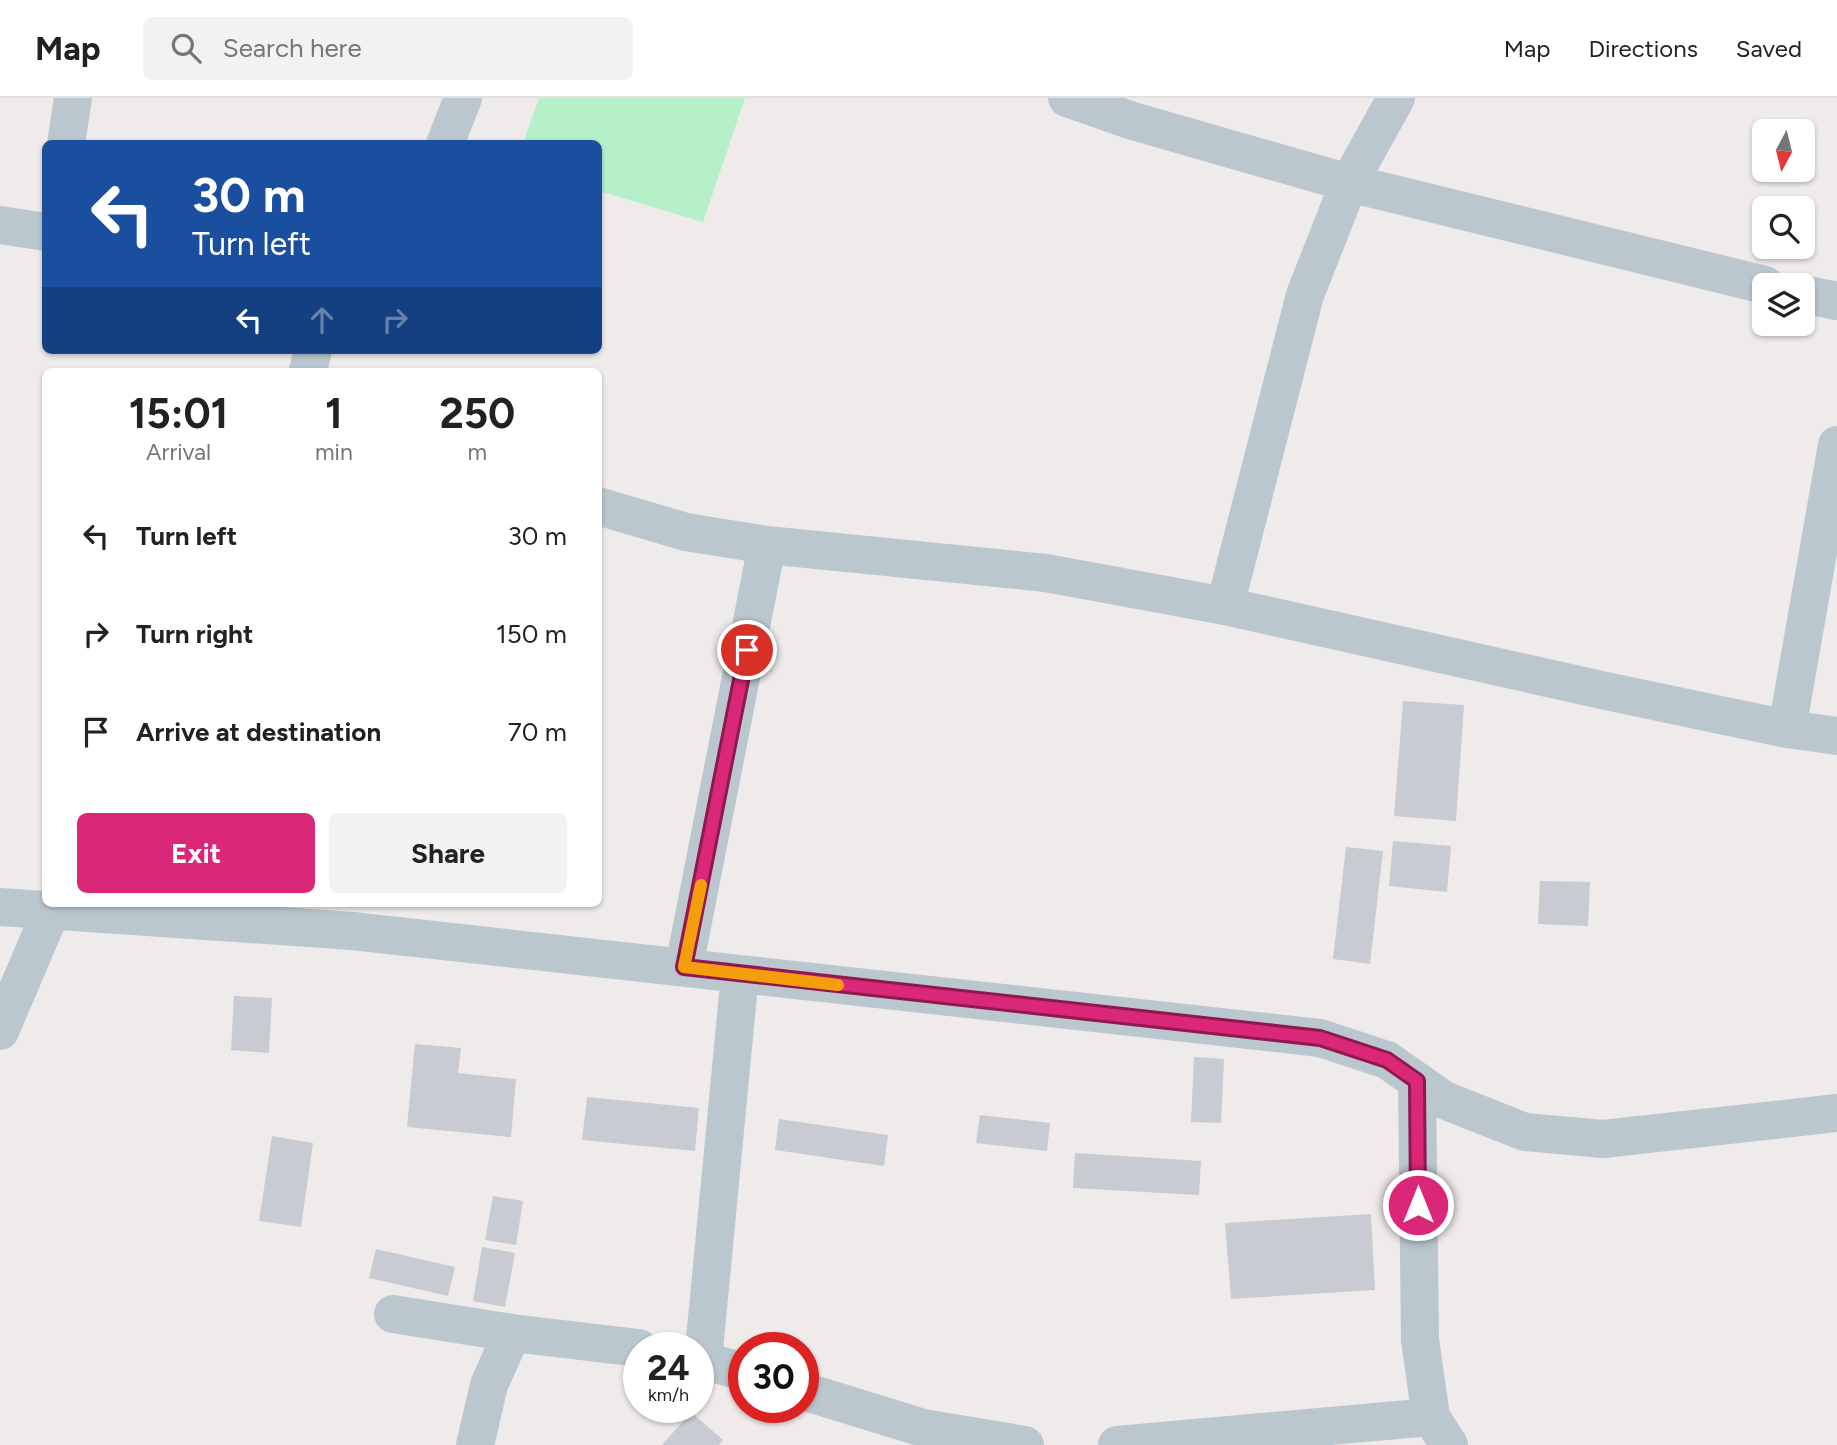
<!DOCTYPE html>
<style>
:root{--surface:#fff;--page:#f2f2f2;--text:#222;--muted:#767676;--line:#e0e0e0;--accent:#db2777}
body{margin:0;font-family:Figtree,sans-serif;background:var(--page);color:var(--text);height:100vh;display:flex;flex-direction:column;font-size:26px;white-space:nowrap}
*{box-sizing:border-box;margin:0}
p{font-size:23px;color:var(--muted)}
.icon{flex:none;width:38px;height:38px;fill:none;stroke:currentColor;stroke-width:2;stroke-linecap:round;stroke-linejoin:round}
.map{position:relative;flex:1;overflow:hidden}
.side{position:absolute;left:42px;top:270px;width:560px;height:539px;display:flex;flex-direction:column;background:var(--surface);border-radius:10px;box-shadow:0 2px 5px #0004}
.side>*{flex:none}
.guide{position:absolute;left:42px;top:42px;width:560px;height:214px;border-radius:10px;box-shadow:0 2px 5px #0004;background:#1a4fa0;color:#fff;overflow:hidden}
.needle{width:46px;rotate:187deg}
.controls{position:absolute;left:1752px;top:21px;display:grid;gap:14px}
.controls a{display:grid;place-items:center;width:63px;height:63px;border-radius:10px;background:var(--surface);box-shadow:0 2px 5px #0004;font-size:35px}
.speed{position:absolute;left:623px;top:1234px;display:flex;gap:14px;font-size:35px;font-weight:700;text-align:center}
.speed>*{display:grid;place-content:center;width:91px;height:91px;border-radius:50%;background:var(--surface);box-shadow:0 2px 5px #0004;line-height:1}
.speed small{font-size:18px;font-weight:400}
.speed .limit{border:10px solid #d22;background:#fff;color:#111}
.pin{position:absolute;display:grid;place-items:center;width:60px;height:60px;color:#fff;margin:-30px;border:4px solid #fff;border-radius:50%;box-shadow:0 2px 7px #0007}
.me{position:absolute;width:77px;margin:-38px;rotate:0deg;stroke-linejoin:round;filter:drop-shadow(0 0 5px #0008)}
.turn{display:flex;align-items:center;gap:24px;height:147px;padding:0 35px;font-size:32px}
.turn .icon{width:91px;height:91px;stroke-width:2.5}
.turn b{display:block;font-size:49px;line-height:60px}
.lanes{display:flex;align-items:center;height:66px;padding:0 35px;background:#0003;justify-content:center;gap:35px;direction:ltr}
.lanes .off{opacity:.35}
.eta{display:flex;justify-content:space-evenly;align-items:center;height:119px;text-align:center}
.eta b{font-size:42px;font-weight:700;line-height:49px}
.button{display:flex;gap:14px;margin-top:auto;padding:14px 35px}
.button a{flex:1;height:80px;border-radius:10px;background:var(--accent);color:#fff;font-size:28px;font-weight:700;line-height:80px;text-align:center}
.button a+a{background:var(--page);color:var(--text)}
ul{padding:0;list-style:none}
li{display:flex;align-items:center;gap:21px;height:98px;padding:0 35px}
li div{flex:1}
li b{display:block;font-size:26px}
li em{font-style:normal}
header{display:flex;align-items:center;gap:42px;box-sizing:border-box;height:98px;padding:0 35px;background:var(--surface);border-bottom:2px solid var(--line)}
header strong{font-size:33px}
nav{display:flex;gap:38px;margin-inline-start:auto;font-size:24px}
.search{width:490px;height:63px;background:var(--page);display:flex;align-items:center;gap:18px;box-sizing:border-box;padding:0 24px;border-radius:10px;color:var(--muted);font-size:26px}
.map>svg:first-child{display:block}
</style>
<header>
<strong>Map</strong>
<div class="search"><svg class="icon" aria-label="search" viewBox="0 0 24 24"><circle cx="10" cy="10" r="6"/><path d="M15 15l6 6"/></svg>Search here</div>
<nav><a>Map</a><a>Directions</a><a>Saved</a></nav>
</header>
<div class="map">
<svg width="1837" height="1347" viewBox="0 0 1837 1347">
<rect width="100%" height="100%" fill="#efebeb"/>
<path fill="#b6f0c9" d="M539,0H745L703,124L599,93L598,46L523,45Z"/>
<path fill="#c8cbd1" d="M1403,603L1464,607L1456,723L1394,718Z
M1393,743L1451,748L1447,794L1389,788Z
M1346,749L1383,753L1370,866L1333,861Z
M1540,783L1590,784L1588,828L1538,826Z
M234,898L272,900L269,955L231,952Z
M415,946L461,950L458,975L516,981L511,1039L407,1029Z
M1194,959L1224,961L1221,1025L1191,1024Z
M587,999L699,1010L695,1053L582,1042Z
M980,1017L1050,1025L1047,1053L976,1045Z
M779,1021L888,1037L884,1068L775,1052Z
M272,1038L313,1045L301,1129L259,1123Z
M1075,1055L1201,1063L1199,1097L1073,1090Z
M493,1098L523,1103L516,1147L485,1142Z
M1371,1116L1375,1192L1231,1201L1225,1125Z
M482,1149L515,1155L505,1209L473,1203Z
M376,1151L455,1169L448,1198L369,1180Z
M691,1314L723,1342L719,1347H662Z"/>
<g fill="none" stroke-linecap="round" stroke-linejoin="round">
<path stroke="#bbc7cf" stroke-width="38" d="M1067,0L1133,23L1349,85L1765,187
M66,46L73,0
M445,46L463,0
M0,127L46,134
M1802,196L1837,203
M308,273L313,252
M598,408L686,434L767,447L1046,475L1225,508L1606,593L1787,631L1837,638
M1225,508L1305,197L1349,85L1396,0
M1787,631L1837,347
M0,809L352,833L1320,940L1387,962L1444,1002L1525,1034L1603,1041L1837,1015
M684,869L767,447
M0,933L52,811
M1417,983L1420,1242L1431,1319
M393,1216L512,1235L639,1250
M698,1261L744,1274
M703,1262L740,876
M803,1293L923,1330L1025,1347
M475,1347L489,1287L512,1235
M1117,1347L1431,1319L1449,1347"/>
</g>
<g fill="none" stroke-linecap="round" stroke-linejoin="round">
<g stroke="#8e194d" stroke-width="18">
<path id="route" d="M747,552L684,869L1320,940L1387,962L1417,983L1418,1107"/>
</g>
<use href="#route" stroke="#db2777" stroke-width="12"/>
<path stroke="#f59e0b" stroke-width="12" d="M701,787L684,869L838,887"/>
</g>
</svg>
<div class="controls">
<a><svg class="needle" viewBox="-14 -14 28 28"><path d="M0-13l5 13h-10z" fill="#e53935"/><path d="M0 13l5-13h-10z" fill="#767676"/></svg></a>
<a><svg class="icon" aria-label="search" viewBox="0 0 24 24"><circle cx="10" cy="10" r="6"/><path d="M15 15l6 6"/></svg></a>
<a><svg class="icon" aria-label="layers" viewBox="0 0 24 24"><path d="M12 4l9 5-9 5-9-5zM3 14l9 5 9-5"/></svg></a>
</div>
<div class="speed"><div>24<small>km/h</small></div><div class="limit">30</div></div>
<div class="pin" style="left:747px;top:552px;background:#d93025"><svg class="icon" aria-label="arrive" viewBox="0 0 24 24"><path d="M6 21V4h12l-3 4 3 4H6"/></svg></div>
<svg class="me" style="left:1418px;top:1107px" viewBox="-20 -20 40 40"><circle r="17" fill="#db2777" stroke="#fff" stroke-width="3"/><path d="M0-11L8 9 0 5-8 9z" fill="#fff"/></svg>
<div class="guide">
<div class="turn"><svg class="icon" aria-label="left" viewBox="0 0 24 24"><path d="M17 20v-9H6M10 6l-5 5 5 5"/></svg><div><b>30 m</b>Turn left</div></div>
<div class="lanes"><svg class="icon" aria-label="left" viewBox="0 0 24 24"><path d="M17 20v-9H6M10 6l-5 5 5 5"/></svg><svg class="icon off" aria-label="ahead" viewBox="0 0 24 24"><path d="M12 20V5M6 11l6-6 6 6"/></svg><svg class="icon off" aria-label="right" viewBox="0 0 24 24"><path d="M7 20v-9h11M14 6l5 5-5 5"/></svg></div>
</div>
<section class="side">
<div class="eta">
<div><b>15:01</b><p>Arrival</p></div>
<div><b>1</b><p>min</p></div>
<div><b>250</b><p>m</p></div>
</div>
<ul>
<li><svg class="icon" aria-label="left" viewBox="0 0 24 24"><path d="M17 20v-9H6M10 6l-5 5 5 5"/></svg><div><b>Turn left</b></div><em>30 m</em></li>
<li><svg class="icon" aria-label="right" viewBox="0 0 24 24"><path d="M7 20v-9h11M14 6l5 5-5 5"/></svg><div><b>Turn right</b></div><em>150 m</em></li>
<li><svg class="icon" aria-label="arrive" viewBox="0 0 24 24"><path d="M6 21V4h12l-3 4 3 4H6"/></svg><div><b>Arrive at destination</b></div><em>70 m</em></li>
</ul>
<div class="button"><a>Exit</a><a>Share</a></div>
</section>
</div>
